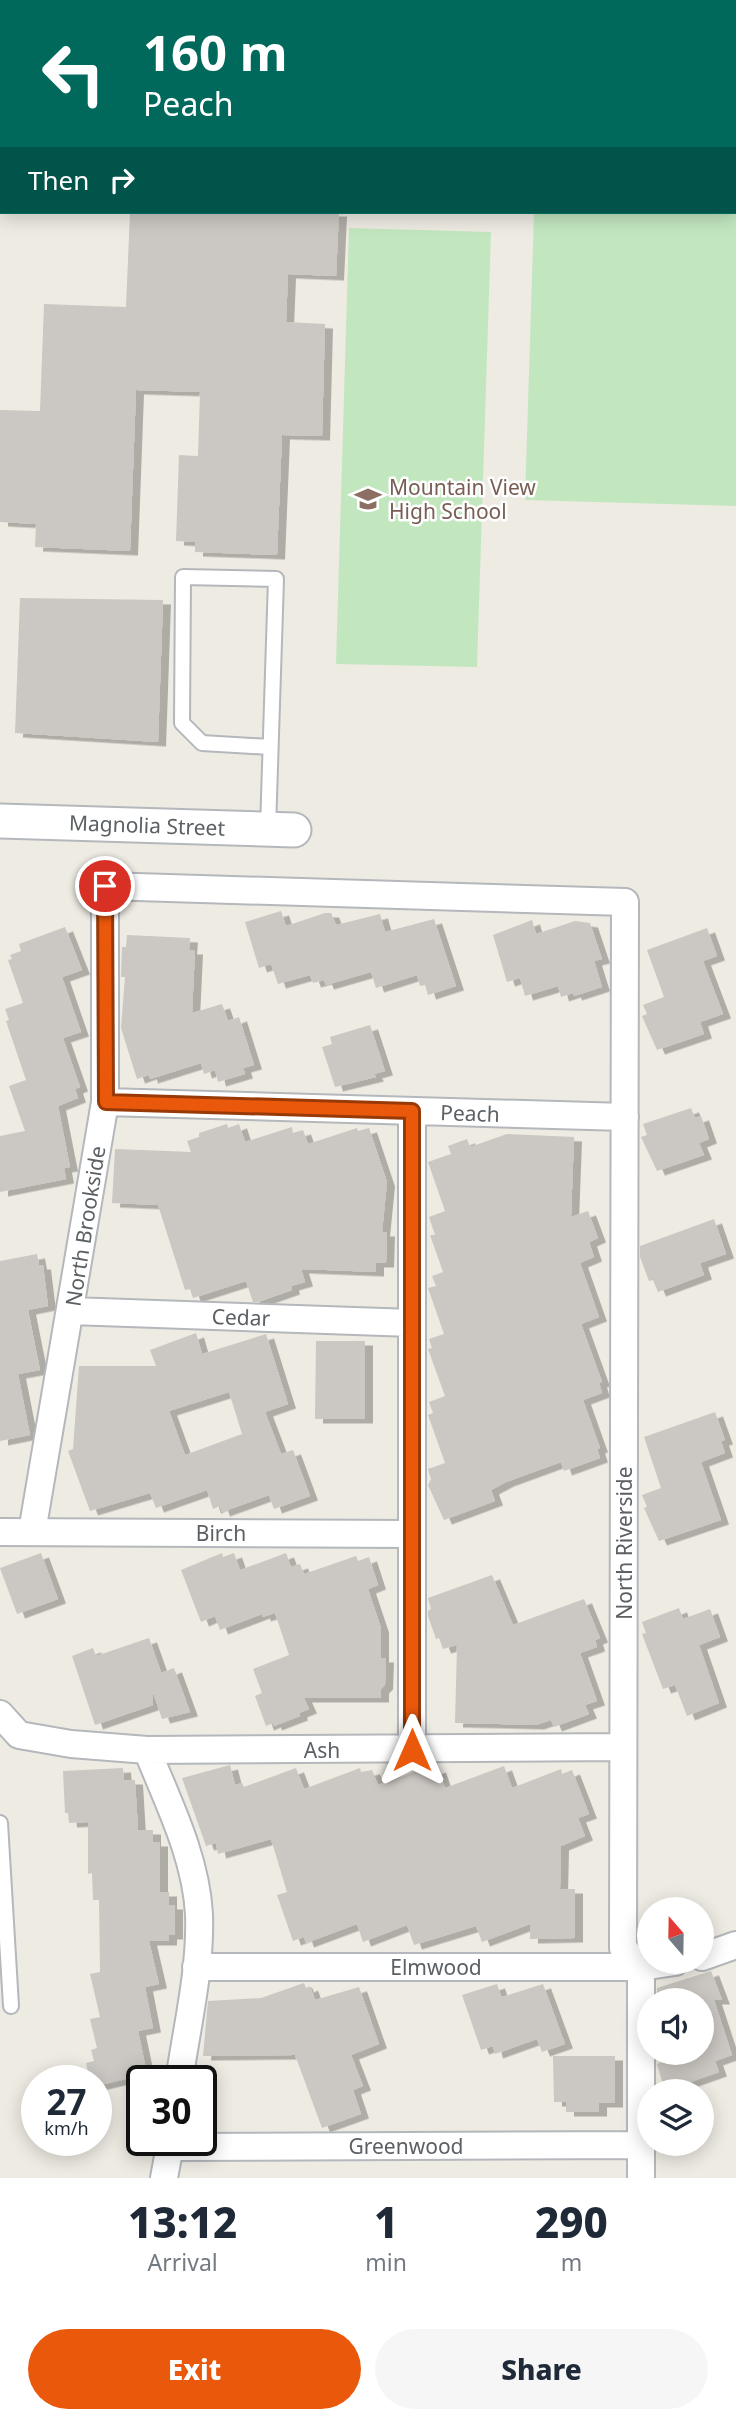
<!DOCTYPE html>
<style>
:root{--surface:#fff;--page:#f6f6f7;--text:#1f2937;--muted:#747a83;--accent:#ea580c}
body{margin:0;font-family:"Noto Sans",sans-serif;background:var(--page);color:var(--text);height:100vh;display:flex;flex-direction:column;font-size:26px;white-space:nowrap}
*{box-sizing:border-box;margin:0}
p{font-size:23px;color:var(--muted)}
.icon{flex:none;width:38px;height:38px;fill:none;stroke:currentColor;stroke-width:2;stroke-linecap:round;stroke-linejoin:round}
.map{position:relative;height:2178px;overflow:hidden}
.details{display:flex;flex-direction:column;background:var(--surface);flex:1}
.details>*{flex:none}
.hud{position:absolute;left:0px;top:0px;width:737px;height:214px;box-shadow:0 4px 18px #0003;background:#00695c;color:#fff;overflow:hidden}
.needle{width:46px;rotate:340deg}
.buttons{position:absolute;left:637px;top:1897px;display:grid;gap:14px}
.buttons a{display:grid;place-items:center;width:77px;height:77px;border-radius:50%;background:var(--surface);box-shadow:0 4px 18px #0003;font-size:35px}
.speed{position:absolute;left:21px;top:2065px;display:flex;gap:14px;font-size:35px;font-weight:700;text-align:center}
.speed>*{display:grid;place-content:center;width:91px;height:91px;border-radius:50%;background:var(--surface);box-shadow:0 4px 18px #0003;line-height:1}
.speed small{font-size:18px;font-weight:400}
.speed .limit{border:4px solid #111;border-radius:10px;background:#fff;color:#111}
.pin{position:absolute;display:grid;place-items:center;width:60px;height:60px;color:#fff;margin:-30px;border:4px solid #fff;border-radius:50%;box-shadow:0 2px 7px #0007}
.me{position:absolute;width:77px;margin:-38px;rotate:0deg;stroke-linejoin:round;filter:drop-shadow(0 0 5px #0008)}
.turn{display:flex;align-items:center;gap:24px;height:147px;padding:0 28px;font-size:32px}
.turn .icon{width:91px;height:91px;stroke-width:2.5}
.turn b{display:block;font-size:49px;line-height:60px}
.then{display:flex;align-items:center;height:66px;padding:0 28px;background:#0003;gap:14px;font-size:26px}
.eta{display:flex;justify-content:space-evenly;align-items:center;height:119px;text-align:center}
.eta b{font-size:42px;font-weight:800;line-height:49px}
.cta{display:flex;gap:14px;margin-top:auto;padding:14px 28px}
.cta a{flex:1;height:80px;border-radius:42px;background:var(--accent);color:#fff;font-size:28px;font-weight:800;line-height:80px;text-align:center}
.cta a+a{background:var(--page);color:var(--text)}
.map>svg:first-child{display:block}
</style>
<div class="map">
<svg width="736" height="2178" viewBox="0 0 736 2178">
<defs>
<filter id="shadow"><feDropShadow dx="8" dy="4.5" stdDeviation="0" flood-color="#0004"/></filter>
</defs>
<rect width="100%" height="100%" fill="#eeebe3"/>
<path fill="#c2e7bf" d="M736,61V506L525,500L534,212H735Z
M349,228L491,232L477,667L336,664Z"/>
<path fill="#cbc7c2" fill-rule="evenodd" filter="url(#shadow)" d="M130,212H339L336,276L288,274L286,322L325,324L322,436L282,435L277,555L195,552V542L176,541L179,455L198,456L200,392L136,390L130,551L35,547L36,524L0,522V410L40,411L44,304L126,307Z
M20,598L163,600L158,742L15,733Z
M281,911L286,926L325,913H331L336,925L380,914L385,932L434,919L456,986L428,995L425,985L420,986L417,975L376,988L371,972L326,985L324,980L313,983L310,975L278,984L271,964L259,968L245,922Z
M532,920L536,934L575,921L590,923L602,959L594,961L602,987L574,996L573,993L561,997L558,986L525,996L520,978L507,982L493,935Z
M65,927L82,970L62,977L81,1032L63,1038L80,1087L75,1089L78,1098L58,1106L70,1167L64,1168L66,1179L0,1192V1136L25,1131L9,1086L26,1080L6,1021L9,1020L5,1009L23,1003L8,960L12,959L10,955L21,951L19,944Z
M707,928L717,956L703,961L723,1014L700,1022L704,1034L657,1050L642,1016L647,1014L643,1005L664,997L647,950Z
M127,935L190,938L189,950H195L192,1013L222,1004L228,1021L239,1017L254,1065L243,1068L245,1074L218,1082L215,1070L204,1074L201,1063L150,1079L149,1075L137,1079L121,1028L125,977H121L122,947H126Z
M370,1025L385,1071L374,1074L376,1077L335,1087L322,1047L332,1044L330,1037Z
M691,1108L695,1118L701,1116L709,1139L699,1143L704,1155L657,1171L641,1137L647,1135L643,1124Z
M227,1124L228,1128L239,1124L245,1142L292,1127L293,1133L303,1130L308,1144L357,1128L358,1131L369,1128L387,1182L382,1232H387L386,1263H376V1272L301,1269L305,1282L291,1286L292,1290L258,1302H253L246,1281L193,1298L190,1289L185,1290L158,1205L112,1203L115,1149L191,1152L187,1141L199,1137V1133Z
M507,1134L574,1137L571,1217L588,1211L598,1238L589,1242L594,1257L580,1263L599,1317L581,1324L602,1382L599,1383L602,1393L583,1400L600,1448L597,1449L600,1458L564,1471L561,1462L506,1482L491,1490L495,1501L444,1520L428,1485L431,1479L428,1469L445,1463L428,1415L433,1413L429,1402L445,1396L428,1349L432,1348L429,1339L444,1334L428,1288L436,1286L432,1276L443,1272L430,1235H435L429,1217L445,1211L428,1162L451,1154L448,1146L467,1139L470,1147Z
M714,1219L726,1254L700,1263L704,1275L658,1292L653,1280L649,1281L640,1257V1246Z
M37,1254L39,1265H43L48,1306L28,1310L40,1370L18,1374L30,1435L0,1441V1261Z
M196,1333L202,1354L266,1334L288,1404L265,1412L281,1454L293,1450L310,1496L274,1509L269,1495L222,1512L220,1506L213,1509L207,1490L156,1508L150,1493L90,1511L68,1451L73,1449L79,1366H156L150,1350ZM229,1392L242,1434L185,1455L169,1411Z
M316,1341H365V1419H315Z
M715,1412L725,1440L721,1441L725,1453L701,1462L721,1520L659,1541L644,1508L647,1507L642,1495L661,1488L644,1437Z
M41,1553L58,1599L17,1614L0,1568Z
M222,1553L223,1557L234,1553L240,1570L286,1553L291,1567L300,1564L304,1574L356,1556L358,1561L369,1557L378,1585L368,1589L381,1628V1658H386L385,1685L381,1689V1698H304L309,1709L299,1713L300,1716L274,1726L273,1723L266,1726L255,1696L262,1693L253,1669L289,1655L275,1613L263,1617L262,1614L220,1630L215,1616L201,1622L181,1570Z
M492,1575L513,1625L584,1599L600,1638L595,1640L597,1647L580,1653L597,1701L585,1705L589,1714L554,1727L551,1720L536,1725L455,1723L457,1645L443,1649L439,1638L436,1639L428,1616V1611L431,1609L428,1598Z
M679,1608L683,1619L710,1609L720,1637L699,1645L719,1703L687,1716L675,1685L663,1689L642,1634L646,1633L642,1622Z
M149,1638L161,1672L153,1676L174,1668L190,1712L162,1719L153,1692V1705L95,1725L72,1656L93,1648L96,1656Z
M230,1765L235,1785L242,1783L244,1787L296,1768L304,1789L360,1768L361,1772L372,1770L378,1785L426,1768L428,1772L438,1768L445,1788L504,1766L512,1788L561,1769L562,1774L572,1770L589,1814L578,1818L585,1836L561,1846L560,1889H575V1938L530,1939V1924L482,1942L476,1926L414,1945L407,1925L363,1942L357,1924L306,1943L304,1937L293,1941L277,1895L287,1892L271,1839L218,1854L216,1843L206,1846L182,1778Z
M123,1768L124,1780H135L138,1830H153V1842H160V1892H169V1905H175V1935H169V1941H149L159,1984L145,1987L153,2028L138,2031L147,2074L96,2086V2081H90L86,2063L94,2061L91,2050L97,2048L90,2019L100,2017L90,1974L100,1972L99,1900H93L92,1873L88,1874V1822L69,1823L68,1813H65L63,1771Z
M711,1971L722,2000H714L732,2055L715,2061L719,2072L665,2091L657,2064L669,2059L667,2053H702V2000H657V1988Z
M304,1983L306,1988L310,1986L315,2000L359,1987L379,2044L351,2055L363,2086L353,2090L361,2114L322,2128L295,2055L203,2056L208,2001L261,1998Z
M497,1984L501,1996H505L543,1984L565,2044L542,2052L537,2039L495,2054L493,2046L481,2050L462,1995Z
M553,2056H615V2103H599V2112H566V2102H554Z"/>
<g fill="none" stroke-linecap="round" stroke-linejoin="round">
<g stroke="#b4b7bb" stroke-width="18">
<path id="service" d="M268,829L276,579L183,577L182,723L202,743L270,747
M0,1823L11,2006"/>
</g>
<g stroke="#b4b7bb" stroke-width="30">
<path id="minor" d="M105,1102L625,1117
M71,1311L412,1323
M0,1532L411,1534
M32,1532L105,1102V886L625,902L623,1948L641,1967V2178
M0,1714L19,1735L71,1744L147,1750L623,1747
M147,1750C168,1802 196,1857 199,1914C201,1969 187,2026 179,2081
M412,1750V1111
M702,1957L736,1945
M196,1967H641L675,1962
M171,2147L642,2145
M164,2178L171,2140"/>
</g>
<g stroke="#b4b7bb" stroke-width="37">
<path id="tertiary" d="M0,821L294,830"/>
</g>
<use href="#service" stroke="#fff" stroke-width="14"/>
<use href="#minor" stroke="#fff" stroke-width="26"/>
<use href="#tertiary" stroke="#fff" stroke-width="33"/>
</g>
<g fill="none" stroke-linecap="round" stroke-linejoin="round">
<g stroke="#983908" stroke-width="18">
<path id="route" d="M105,886L106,1102L412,1111V1750"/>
</g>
<use href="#route" stroke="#ea580c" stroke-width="12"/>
</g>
<defs>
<g id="school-bare" transform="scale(2.1)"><path d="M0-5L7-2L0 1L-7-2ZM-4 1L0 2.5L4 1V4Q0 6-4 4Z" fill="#8d6e63" stroke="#fff" stroke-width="2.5" paint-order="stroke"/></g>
</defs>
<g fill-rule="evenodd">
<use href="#school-bare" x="368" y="499"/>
</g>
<g text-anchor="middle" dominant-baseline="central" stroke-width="5" stroke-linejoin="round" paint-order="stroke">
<g font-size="21" fill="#785e54" stroke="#fff" text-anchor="start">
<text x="389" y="487">Mountain View<tspan x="389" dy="24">High School</tspan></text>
</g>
<g font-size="21" fill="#5b6064" stroke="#fff">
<text transform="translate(147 825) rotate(2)">Magnolia Street</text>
<text transform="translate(470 1113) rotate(2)">Peach</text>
<text transform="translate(85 1226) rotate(-81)">North Brookside</text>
<text transform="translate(241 1317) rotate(2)">Cedar</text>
<text x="221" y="1533">Birch</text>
<text transform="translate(624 1543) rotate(-90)">North Riverside</text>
<text x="322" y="1750">Ash</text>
<text x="436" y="1967">Elmwood</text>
<text x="406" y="2146">Greenwood</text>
</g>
</g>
</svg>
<div class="buttons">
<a><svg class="needle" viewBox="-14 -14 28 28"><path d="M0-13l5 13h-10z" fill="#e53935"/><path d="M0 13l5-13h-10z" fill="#747a83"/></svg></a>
<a><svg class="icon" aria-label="sound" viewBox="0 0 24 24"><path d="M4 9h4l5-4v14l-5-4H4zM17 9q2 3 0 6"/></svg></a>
<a><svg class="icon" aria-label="layers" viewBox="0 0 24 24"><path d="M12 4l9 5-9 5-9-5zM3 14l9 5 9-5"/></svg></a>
</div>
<div class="speed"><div>27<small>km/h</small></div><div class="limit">30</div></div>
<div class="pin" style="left:105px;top:886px;background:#d93025"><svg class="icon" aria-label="arrive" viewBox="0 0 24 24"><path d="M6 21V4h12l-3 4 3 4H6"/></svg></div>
<svg class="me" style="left:412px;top:1750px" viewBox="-20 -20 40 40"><path d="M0-17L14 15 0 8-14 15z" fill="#ea580c" stroke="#fff" stroke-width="4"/></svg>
<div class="hud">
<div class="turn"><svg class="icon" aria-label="left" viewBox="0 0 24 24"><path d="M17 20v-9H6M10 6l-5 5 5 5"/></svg><div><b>160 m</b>Peach</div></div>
<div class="then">Then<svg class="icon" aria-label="right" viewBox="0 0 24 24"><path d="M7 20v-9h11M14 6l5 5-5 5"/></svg></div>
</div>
</div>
<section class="details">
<div class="eta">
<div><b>13:12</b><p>Arrival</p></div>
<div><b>1</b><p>min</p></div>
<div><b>290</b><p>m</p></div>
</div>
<div class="cta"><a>Exit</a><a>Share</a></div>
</section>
